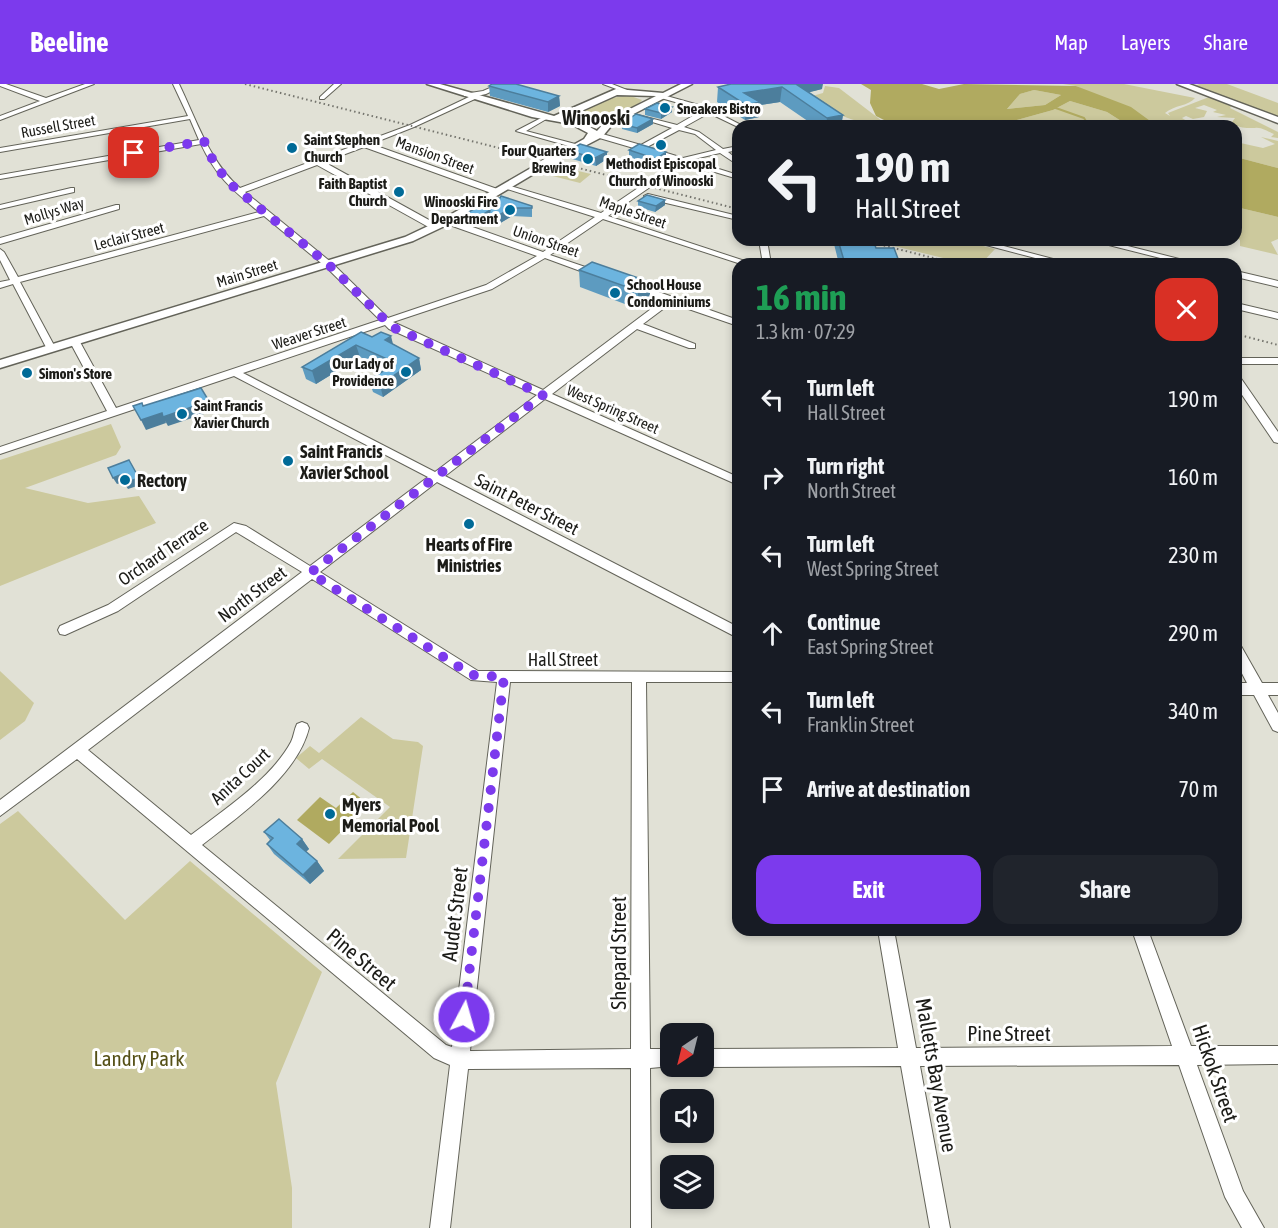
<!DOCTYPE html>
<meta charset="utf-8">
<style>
:root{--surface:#171b24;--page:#20242c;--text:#f1f3f6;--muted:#9ea1a6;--accent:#7c3aed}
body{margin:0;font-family:"Asap Condensed",sans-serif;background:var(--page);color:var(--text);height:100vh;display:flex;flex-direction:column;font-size:22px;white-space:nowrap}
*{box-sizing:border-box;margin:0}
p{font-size:20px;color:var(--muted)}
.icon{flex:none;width:33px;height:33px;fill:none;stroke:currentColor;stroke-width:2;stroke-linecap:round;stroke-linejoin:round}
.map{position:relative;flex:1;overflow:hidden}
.drawer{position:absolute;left:732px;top:174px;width:510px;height:678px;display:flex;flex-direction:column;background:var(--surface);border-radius:18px;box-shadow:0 3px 9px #0003}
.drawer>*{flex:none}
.hud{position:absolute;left:732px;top:36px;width:510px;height:126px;border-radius:18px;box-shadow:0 3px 9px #0003;background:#171b24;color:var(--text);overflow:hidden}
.needle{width:39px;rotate:215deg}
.controls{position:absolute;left:660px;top:939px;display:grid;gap:12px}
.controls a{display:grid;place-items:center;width:54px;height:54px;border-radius:12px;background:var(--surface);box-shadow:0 3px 9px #0003;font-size:30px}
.pin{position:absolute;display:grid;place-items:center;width:51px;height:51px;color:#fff;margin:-26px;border-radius:12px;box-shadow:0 3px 9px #0006}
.me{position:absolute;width:66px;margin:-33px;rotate:6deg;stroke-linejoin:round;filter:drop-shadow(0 0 4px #0008)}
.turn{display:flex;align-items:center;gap:21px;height:126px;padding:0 24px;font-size:27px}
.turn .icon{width:78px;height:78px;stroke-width:2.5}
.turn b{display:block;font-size:42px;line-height:51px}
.round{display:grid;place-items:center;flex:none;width:63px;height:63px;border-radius:18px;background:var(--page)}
.summary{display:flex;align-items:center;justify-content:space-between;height:102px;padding:0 24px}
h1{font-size:36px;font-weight:700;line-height:45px;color:#1e9e55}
.cta{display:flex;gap:12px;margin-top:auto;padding:12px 24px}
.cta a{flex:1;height:69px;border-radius:18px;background:var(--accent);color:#fff;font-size:24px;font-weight:700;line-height:69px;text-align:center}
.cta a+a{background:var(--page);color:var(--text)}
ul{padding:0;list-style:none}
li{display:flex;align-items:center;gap:18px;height:78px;padding:0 24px}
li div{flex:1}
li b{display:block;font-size:22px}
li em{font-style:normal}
header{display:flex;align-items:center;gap:36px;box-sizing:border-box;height:84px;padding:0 30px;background:var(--accent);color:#fff}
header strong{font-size:28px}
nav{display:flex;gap:33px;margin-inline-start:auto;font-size:21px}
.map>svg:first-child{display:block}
</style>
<header>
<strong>Beeline</strong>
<nav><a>Map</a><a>Layers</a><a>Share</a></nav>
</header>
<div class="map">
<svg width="1278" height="1144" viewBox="0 0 1278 1144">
<rect width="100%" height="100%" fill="#e1e1d6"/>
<path fill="#ccc99d" d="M1063,0H1124L1195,14C1189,22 1174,21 1165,29L1170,32L1168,29L1209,13L1232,21L1230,24L1278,48V54L1271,53L1274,50C1268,48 1262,43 1255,44C1246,44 1239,45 1232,38L1235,34L1217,33L1226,31L1213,28L1217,26L1204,21L1195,24L1207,27L1204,33L1193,35L1186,32L1182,34L1195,42L1180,37L1188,42H1157L1076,2Z
M1199,0H1227L1278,19V33L1196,2Z
M825,2L839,4L886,40C859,43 829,26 805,14L823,9Z
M1034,6L1061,11L1045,21L1007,25L1020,10Z
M628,11L642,16C630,31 595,46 577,35L579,29L602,16Z
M1070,17L1107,28L1129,42H995L1053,26Z
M1261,53L1278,57V84L1236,73V62H1239L1236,58L1263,64L1275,60Z
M553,81L591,90L580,99L541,89Z
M1236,123L1278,133V155L1271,158L1278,171L1240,162V156L1236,154Z
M869,156H960L995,165L981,180H968Z
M111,340L121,363L116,371L25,404L88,419L139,412L156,439L0,502V376Z
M0,587L34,619L25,637L0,656Z
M361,633L393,655L418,658L423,662L406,774L338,775L390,723L322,675L309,685L296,674L310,662L319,669Z
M18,727L125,836L190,777L322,888L276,999L292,1104V1144H0V740Z"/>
<path fill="#b0aa60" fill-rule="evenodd" d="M861,0H922L939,5L964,0L1076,2L1131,23L1157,42H1129L1107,28L1070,17L1053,26L995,42H896L876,32L870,19L871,6ZM1034,6L1061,11L1045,21L1007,25L1020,10Z
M1236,73L1278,84V133L1236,123Z
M353,708L368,720L329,760L297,736L320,713L336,724Z"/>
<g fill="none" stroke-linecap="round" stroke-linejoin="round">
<path stroke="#b0aa60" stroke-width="2" d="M1053,23L1084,34L1089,42"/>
<g stroke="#636359" stroke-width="2">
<path id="minor" d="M0,0H6L46,14L85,0H94L0,36V32L40,17L0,2Z
M173,0H179C196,35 210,79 240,104L410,41L471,12H464V10L483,7L499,0H507L486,10L477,12V14L414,43L371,60L500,106V110H494L364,63L324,78L438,141V145H432L317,81L245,108L332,179L388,234L486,201L537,172L444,139V135H450L543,168L595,133L504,104V100L601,129L678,77L596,53L595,51L599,49L641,61L672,44L626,30V28L677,41L703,26L661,14L663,11L706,23L743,42L738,43L709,29L684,43L699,48L723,65L738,62V66L728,68L738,76V81L720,69L690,76L738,91V95L685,79L608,132L754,180H741L603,135L550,171L600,188V192H594L545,174L492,205L393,238L543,306L663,216L630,204V200H636L738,236V242L671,219L643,240L695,260V264H689L637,245L552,310L738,393V401L545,315L445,392L738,543V554L437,398L320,488L478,587L738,588V598H646L650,965H670L672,982L650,984L651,1144H631V984L468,985L450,1144H430L450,981L434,974L77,675L0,732V716L302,488L236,448L118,527L65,551L60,550L58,546L60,542L108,521L234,439L246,442L310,482L428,393L234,292L0,370V363L107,327L70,258L72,256L80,258L116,324L380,236L326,183L264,132L20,198L56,265L48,267L13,200L0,204V198L10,196L0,176V165L4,168L18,193L259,128C232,105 217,94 201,60L0,95V91L199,56L190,35L0,68V64L188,32ZM679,46L695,50L716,66L683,74L647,63ZM385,241L389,245L537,311L435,388L243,289ZM312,495L471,596L497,598L452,963L446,961L202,761C240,731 297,692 309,644L307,640L302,638L297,640C294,646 294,652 291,658C272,694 223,727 191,751L88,666ZM510,598H632L631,965L470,967Z
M334,0H341L324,15H320V13Z
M603,0H612L632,8L627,9Z
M543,33L548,34L526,47L579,61V65L516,47Z
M71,104H74V108L0,125V121Z
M648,110L738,132V136L645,114L644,112Z
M116,121H119V125L0,160V154Z
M759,156H767L771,180H763Z
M967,156H981L1072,180H1058Z
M1089,156H1104L1199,180H1184Z
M1236,187L1278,197V203L1236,193Z
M1236,219L1278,229V235L1236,225Z
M1236,274H1278V280H1236Z
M1236,292L1240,293L1278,348V359L1274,358L1236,302Z
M1236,561L1241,562L1262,599H1278V611H1268L1278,629V648L1273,646L1254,611H1236V599H1247L1236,578Z
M878,846H894L916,964L1172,962L1132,846H1148L1191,962H1278V980L1197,981L1243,1107L1264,1144H1242L1225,1113L1179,981L920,982L950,1144H930L901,982L704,983L702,982L704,965L898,964Z"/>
</g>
<g stroke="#636359" stroke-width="3">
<path id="major" d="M427,0H440L554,32L616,5L663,9L681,0H692L612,41L602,53L558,76L553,73L555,71L584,55L588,49L571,40L532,33ZM617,11L656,12L606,37L597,47L577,36L566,34Z
M1177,0H1189L1278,33V39Z
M538,80L547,82L451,139L413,157L0,284V276L405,153L443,135Z"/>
</g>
<use href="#minor" fill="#fff" fill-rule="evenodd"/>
<use href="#major" fill="#fff" fill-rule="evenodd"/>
<path stroke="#74746d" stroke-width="2" stroke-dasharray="1.5 3" stroke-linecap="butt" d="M245,0L642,100
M655,104L738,125
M862,156L957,180
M1236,250L1278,261"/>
<g stroke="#636359" stroke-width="11" stroke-linecap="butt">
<path id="major-bridge" d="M542,82L558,73"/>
</g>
<use href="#major-bridge" stroke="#fff" stroke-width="10"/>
</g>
<path fill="#5d9bc0" d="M731,0L822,5L809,8L843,31L841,42H815L780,18L760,21L759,33L745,36L717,18L718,3Z
M489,2L559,12L560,22L548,28L490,12Z
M672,23V28L661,35L645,31V25Z
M622,40H653L637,49L622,45Z
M735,53H738V72L734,69Z
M629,66L666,68V76L656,83L629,75Z
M569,67L607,75L596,82L569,74Z
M665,116V121L655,128L638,123V117Z
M532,122V133L512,132L497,141L490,139L489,136L480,141L468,137L467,129L491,123Z
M834,156H873L876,164L900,180H839L834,160Z
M579,186L650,198V216L638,225L580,203Z
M372,253L393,260L419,274L421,286L383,313L373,308L369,296L386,285L360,273L316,300L306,295L302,283Z
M264,748L302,755L309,765L306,768L317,777L324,787L310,800L274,770L267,760L270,756Z"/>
<path fill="#4c7e9c" d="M792,0H823L822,5L795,12Z
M782,3L780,18L760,21L759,33L745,36L746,21L744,9Z
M559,12L560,22L548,28V18Z
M672,23V28L661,35V29Z
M843,31L841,42H826L827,34Z
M653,35V40L637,49V44Z
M607,68V75L596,82L595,74Z
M666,68V76L656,83V75Z
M665,116V121L655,128L656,122Z
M511,124L512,132L497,141L496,133Z
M490,126L489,131V136L480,141L479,133Z
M650,198V216L638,225V207Z
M391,252L394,264L385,256Z
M356,261L360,273L316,300L312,287Z
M419,274L421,286L383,313L380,301Z
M209,317L213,327L168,342L163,333Z
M162,329L166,339L146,346L141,336Z
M120,391L123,398L117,400L113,394Z
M139,394L143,400L128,405L124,399Z
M302,755L309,765L303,770L297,760Z
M317,777L324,787L310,800L303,791Z"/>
<path fill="#6cb4df" stroke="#4c7e9c" stroke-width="1.5" d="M492,0H516L559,12L548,18L489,2Z
M731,0H796L843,31L827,34L782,3L744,9L760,18L746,21L718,3Z
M657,19L672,23L661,29L645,25Z
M636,30L653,35L637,44L622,40Z
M580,60L607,68L595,74L569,67Z
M639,60L666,68L656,75L629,66Z
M647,111L665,116L656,122L638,117Z
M501,112L532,122V124H511L496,133L489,131L490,126L479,133L467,129L482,120L491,123L495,114H500Z
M838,156H873L876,164H894L900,180H845Z
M592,178L650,198L638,207L579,186Z
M361,248L372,253L381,248L391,252L385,256L419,274L380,301L369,296L396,279L356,261L312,287L302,283Z
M201,304L209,317L163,333L162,329L141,336L133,322L142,319L143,322Z
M129,376L139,394L124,399L120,391L113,394L108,384Z
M279,735L302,755L297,760L317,777L303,791L267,760L273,754L264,748Z"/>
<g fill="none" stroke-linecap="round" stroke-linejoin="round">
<path stroke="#7c3aed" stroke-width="10" stroke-dasharray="0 18" d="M134,69L204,57L214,79L229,99L329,181L392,243L543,311L310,489L472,591L504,593L464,933"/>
</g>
<g fill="#006a97" stroke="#fff" stroke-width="2">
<circle cx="665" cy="24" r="6"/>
<circle cx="661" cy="61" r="6"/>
<circle cx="292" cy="64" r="6"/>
<circle cx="588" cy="75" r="6"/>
<circle cx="399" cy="108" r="6"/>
<circle cx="510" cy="126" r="6"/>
<circle cx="615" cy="209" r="6"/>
<circle cx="406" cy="288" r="6"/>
<circle cx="27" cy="289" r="6"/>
<circle cx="182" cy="330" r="6"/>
<circle cx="288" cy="377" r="6"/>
<circle cx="125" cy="396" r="6"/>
<circle cx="469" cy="440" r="6"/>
<circle cx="330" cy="730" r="6"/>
</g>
<g text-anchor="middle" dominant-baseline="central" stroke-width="6" stroke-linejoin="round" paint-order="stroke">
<g font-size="15" font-weight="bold" fill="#1c1c18" stroke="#fff" text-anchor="start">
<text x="677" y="24">Sneakers Bistro</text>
<text x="304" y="55">Saint Stephen<tspan x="304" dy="17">Church</tspan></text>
<text x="576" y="66" text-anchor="end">Four Quarters<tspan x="576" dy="17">Brewing</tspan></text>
<text x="661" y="79" text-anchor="middle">Methodist Episcopal<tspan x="661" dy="17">Church of Winooski</tspan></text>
<text x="387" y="99" text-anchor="end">Faith Baptist<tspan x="387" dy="17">Church</tspan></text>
<text x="498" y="117" text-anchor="end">Winooski Fire<tspan x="498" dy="17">Department</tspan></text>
<text x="627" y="200">School House<tspan x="627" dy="17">Condominiums</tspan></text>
<text x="394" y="279" text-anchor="end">Our Lady of<tspan x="394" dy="17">Providence</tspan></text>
<text x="39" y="289">Simon's Store</text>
<text x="194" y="321">Saint Francis<tspan x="194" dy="17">Xavier Church</tspan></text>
</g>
<g font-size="15" fill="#1c1c18" stroke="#fff">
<text transform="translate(58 42) rotate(-10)">Russell Street</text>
<text transform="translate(435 71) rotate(20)">Mansion Street</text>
<text transform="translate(54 127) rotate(-17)">Mollys Way</text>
<text transform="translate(633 128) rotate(19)">Maple Street</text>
<text transform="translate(129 152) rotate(-15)">Leclair Street</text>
<text transform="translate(546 157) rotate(19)">Union Street</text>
<text transform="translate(247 189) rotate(-17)">Main Street</text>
<text transform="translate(309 249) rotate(-18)">Weaver Street</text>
<text transform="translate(613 325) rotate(24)">West Spring Street</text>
</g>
<g font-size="18" font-weight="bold" fill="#1c1c18" stroke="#fff" text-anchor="start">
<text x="300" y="367">Saint Francis<tspan x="300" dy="21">Xavier School</tspan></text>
<text x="137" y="396">Rectory</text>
<text x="469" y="460" text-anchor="middle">Hearts of Fire<tspan x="469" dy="21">Ministries</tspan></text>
<text x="342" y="720">Myers<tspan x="342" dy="21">Memorial Pool</tspan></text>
</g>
<g font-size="18" fill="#1c1c18" stroke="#fff">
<text transform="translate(527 420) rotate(27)">Saint Peter Street</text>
<text transform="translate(163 468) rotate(-34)">Orchard Terrace</text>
<text transform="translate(252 510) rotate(-37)">North Street</text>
<text x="563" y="575">Hall Street</text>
<text transform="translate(240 692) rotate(-43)">Anita Court</text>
</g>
<g font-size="20" font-weight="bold" fill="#1c1c18" stroke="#fff">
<text x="596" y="33">Winooski</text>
</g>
<g font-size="21" fill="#1c1c18" stroke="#fff">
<text transform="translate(454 830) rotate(-83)">Audet Street</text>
<text transform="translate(618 869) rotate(-90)">Shepard Street</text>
<text transform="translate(362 875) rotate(40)">Pine Street</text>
<text x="1009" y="949">Pine Street</text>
<text transform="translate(1216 989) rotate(71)">Hickok Street</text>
<text transform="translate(937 991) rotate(80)">Malletts Bay Avenue</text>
</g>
<g font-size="21" fill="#555017" stroke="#fff">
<text x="139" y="974">Landry Park</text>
</g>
</g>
</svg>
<div class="controls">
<a><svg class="needle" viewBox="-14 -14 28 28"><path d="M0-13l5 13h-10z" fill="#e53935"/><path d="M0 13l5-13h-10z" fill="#9ea1a6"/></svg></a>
<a><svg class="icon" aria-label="sound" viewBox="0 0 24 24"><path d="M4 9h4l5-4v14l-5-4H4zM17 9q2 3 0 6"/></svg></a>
<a><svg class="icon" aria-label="layers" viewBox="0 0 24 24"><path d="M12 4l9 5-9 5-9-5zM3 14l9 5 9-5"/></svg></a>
</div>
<div class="pin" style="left:134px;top:69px;background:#d93025"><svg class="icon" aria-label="arrive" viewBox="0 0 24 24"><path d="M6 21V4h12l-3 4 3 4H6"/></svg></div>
<svg class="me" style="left:464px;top:933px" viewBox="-20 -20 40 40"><circle r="17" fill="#7c3aed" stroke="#fff" stroke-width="3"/><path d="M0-11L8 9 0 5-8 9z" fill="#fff"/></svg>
<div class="hud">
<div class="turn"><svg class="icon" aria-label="left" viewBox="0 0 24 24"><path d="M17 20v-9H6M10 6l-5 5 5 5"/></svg><div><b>190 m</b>Hall Street</div></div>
</div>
<section class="drawer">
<div class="summary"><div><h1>16 min</h1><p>1.3 km · 07:29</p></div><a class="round" style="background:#d93025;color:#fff"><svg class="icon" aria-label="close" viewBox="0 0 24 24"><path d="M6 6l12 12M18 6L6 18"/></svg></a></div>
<ul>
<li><svg class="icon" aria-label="left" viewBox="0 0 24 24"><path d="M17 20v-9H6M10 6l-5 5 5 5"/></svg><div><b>Turn left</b><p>Hall Street</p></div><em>190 m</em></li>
<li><svg class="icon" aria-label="right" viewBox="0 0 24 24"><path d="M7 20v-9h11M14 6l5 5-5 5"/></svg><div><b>Turn right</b><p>North Street</p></div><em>160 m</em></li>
<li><svg class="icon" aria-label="left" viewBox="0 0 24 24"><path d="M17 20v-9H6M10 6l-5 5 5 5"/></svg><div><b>Turn left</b><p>West Spring Street</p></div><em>230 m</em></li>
<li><svg class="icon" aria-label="ahead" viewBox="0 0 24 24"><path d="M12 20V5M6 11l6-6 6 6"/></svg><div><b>Continue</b><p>East Spring Street</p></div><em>290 m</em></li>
<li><svg class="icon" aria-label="left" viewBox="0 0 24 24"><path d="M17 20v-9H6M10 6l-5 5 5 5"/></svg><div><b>Turn left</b><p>Franklin Street</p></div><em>340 m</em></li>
<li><svg class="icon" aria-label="arrive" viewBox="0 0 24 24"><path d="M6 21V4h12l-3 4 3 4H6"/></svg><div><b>Arrive at destination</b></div><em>70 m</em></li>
</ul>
<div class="cta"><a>Exit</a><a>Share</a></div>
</section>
</div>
